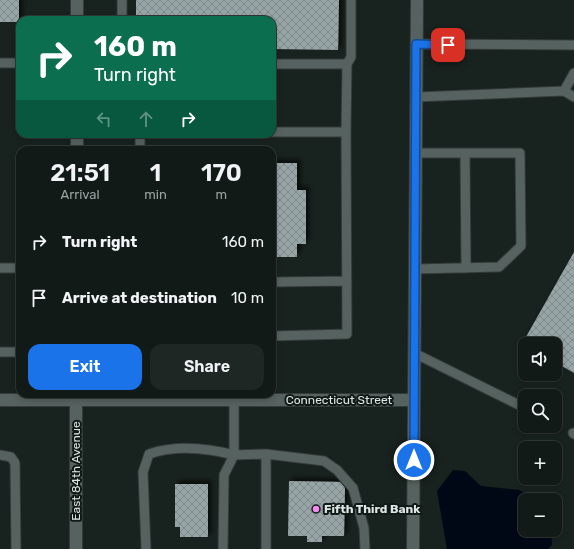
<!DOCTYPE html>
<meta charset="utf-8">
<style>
:root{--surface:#121a17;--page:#1f2724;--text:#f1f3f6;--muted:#9ca1a1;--line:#313836;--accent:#1a73e8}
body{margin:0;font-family:Rubik,sans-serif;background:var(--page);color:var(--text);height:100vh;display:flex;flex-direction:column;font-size:15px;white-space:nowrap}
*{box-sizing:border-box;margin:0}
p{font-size:13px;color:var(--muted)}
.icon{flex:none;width:22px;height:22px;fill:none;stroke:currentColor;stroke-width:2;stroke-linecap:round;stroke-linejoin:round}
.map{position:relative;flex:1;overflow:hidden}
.panel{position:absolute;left:16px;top:146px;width:260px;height:252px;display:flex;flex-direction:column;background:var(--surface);border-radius:12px;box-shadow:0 2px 6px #0003,0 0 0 1px var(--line)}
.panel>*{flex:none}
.hud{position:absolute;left:16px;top:16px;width:260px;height:122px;border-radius:12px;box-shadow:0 2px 6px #0003,0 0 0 1px var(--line);background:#0b6e4f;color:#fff;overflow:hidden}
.controls{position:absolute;left:518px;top:337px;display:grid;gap:8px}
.controls a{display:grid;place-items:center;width:44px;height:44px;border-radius:8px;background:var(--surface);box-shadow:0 2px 6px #0003,0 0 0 1px var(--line);font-size:20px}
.pin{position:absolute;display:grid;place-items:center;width:34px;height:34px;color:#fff;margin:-17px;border-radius:8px;box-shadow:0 2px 6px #0006}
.me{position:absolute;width:44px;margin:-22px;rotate:0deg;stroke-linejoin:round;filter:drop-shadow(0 0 3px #0008)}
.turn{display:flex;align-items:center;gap:14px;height:84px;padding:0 12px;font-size:18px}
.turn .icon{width:52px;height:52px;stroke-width:2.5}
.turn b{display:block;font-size:28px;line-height:34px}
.lanes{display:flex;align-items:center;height:38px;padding:0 12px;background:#0003;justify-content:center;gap:20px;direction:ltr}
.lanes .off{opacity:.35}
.eta{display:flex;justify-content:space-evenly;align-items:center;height:68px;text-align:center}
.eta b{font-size:24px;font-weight:600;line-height:28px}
.cta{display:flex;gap:8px;margin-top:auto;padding:8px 12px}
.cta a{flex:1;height:46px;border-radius:12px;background:var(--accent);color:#fff;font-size:16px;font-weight:600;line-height:46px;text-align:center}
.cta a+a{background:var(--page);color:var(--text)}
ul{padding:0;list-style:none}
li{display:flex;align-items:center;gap:12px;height:56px;padding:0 12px}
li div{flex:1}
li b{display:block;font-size:15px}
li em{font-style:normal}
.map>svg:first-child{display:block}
</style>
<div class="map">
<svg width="574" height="549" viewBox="0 0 574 549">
<defs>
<pattern id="building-cross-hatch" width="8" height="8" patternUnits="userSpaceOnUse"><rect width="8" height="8" fill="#98a5a7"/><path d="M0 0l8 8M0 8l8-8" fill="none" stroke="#7e888a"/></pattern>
<filter id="shadow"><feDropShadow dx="3.5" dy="-3.5" stdDeviation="2" flood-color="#0009"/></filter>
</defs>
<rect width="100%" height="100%" fill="#18221f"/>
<path fill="#000816" d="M453,470L465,471L481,486L519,490L533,497L535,500H525V530H551L552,545L548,549H447L437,491Z"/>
<path fill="url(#building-cross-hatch)" filter="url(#shadow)" d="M0,0H19V22H0Z
M136,0H339L338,50L272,49V20H136Z
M272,163H297V190H306V244H297V257H272Z
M574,252V373L555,362V344H522Z
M289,481L340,482L345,488L344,536H322V542H307V536H288Z
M175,484H208V537H180V527H175Z"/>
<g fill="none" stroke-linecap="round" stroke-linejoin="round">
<g stroke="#343b39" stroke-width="11">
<path id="service" d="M122,0V20
M416,44L574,45
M0,63H20
M272,64H347L346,132
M347,64L351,57V0
M574,73L564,91L574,97
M416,97L564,91
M272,132H346L347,334L272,336
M140,150V134
M465,153L466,268
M0,268H20
M415,269L499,267L521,246L520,153H416
M272,282L347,281
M0,352H20
M414,353L525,408
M234,400V455L266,454V549
M573,433L574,434
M266,454L324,461L337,470L353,488L364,528L365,549
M0,455L11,457L15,463L16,549
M146,549L143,472L149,454C176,445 207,448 234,455L224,475L223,549"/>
</g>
<g stroke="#343b39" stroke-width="14">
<path id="minor" d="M77,20V0
M77,134V150
M0,400H414
M76,549V394
M413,549L417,0"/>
</g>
<use href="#service" stroke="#56625f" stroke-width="9"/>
<use href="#minor" stroke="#56625f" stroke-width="12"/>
</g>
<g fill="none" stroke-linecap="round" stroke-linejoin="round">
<g stroke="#114b97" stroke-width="10">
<path id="route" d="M414,460L416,44L448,45"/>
</g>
<use href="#route" stroke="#1a73e8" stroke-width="7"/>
</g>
<circle fill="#f689ee" stroke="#0f1916" stroke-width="1.5" cx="316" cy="509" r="4"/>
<g text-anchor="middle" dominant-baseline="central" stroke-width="4" stroke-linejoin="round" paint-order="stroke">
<g font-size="12" fill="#e0e6e5" stroke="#0f1916">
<text x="339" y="400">Connecticut Street</text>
<text transform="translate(76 471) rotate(-90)">East 84th Avenue</text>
</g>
<g font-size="12" font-weight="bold" fill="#e0e6e5" stroke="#0f1916" text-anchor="start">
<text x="324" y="509">Fifth Third Bank</text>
</g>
</g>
</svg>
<div class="controls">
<a><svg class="icon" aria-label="sound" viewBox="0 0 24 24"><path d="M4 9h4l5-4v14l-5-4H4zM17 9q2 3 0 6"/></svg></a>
<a><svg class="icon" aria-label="search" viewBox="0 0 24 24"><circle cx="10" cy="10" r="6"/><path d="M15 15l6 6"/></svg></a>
<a>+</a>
<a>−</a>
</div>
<div class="pin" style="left:448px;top:45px;background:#d93025"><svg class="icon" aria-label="arrive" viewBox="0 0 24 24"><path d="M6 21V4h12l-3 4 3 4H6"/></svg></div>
<svg class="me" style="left:414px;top:460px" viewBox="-20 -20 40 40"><circle r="17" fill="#1a73e8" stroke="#fff" stroke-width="3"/><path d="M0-11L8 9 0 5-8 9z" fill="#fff"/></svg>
<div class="hud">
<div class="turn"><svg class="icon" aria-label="right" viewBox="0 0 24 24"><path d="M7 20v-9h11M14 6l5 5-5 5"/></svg><div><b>160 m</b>Turn right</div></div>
<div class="lanes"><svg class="icon off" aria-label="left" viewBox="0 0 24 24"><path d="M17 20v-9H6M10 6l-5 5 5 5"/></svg><svg class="icon off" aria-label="ahead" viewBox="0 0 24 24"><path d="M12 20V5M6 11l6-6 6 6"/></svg><svg class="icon" aria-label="right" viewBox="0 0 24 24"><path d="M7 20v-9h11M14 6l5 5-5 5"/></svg></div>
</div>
<section class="panel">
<div class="eta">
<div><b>21:51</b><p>Arrival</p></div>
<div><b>1</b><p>min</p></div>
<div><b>170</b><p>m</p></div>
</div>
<ul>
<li><svg class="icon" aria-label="right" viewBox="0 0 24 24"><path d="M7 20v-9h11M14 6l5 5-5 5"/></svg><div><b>Turn right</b></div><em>160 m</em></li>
<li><svg class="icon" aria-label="arrive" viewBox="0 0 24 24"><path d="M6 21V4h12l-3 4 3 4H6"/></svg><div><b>Arrive at destination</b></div><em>10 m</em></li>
</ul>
<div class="cta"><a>Exit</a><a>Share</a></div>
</section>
</div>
